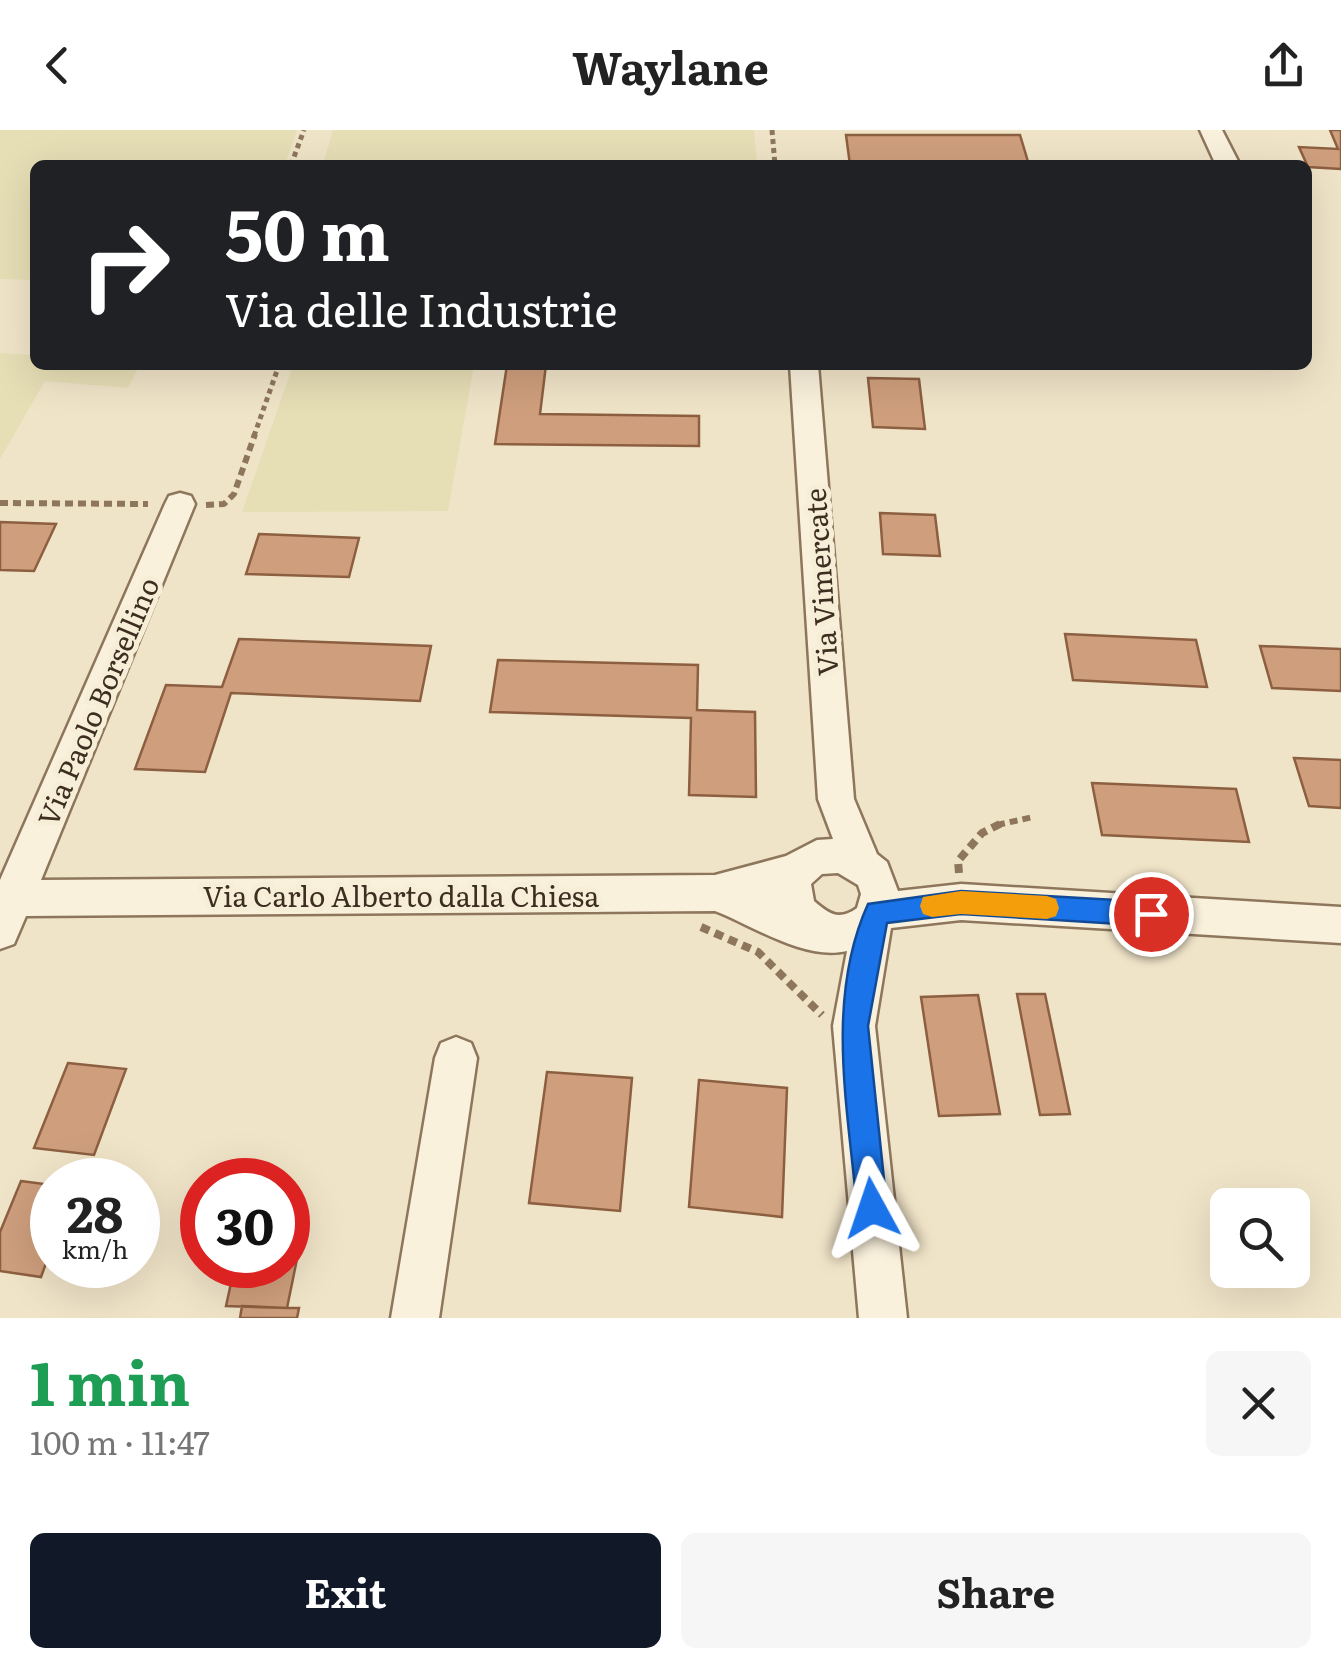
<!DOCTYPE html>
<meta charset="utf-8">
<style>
:root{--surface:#fff;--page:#f6f6f6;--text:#222;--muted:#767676;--accent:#111827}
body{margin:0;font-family:Literata,serif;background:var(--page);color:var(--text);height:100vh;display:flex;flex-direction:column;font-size:38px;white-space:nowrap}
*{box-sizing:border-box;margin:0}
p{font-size:32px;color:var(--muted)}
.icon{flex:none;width:55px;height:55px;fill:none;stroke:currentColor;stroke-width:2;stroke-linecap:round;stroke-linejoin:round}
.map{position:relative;height:1188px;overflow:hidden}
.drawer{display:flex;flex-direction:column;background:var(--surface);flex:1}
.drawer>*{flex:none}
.hud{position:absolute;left:30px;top:30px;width:1282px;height:210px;border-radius:15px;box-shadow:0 10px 40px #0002;background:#202124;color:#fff;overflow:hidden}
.buttons{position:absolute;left:1210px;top:1058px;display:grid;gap:20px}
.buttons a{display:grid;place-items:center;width:100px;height:100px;border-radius:15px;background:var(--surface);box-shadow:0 10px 40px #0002;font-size:50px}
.speed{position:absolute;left:30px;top:1028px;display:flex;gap:20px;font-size:50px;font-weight:700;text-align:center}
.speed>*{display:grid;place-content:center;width:130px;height:130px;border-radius:50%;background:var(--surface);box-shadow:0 10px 40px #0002;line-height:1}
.speed small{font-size:25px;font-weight:400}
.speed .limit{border:15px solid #d22;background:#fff;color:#111}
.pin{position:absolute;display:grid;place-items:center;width:85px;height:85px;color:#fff;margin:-42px;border:5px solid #fff;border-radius:50%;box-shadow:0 2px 10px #0007}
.me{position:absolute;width:110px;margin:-55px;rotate:355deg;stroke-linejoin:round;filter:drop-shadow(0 0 8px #0008)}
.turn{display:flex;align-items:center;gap:35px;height:210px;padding:0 30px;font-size:45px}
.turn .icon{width:130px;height:130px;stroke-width:2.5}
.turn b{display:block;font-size:70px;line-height:85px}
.round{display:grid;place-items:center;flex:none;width:105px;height:105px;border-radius:15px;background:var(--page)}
.headline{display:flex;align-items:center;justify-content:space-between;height:170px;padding:0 30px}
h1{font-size:60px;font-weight:700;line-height:75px;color:#1e9e55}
.action{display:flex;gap:20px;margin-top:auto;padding:20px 30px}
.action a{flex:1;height:115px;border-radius:15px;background:var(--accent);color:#fff;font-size:40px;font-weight:700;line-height:115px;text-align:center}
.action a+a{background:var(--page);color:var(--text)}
header{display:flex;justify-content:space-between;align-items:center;height:130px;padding:0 30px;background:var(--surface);font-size:45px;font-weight:700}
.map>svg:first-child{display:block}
</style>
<header><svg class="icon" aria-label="back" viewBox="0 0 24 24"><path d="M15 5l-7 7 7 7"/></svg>Waylane<svg class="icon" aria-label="share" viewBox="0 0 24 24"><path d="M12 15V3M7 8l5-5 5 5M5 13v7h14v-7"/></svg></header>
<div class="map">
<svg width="1341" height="1188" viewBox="0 0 1341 1188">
<rect width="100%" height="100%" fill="#f0e4c8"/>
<path fill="#e6deb5" d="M0,0H297L285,35H35V150L0,149Z
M333,0H754L757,35H323Z
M0,223L35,225V235H140L128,258L45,251L0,329Z
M293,235H474L448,381L242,382Z"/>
<path fill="#cf9f7d" stroke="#8d5f41" stroke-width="2.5" d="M1330,0H1341V39L1308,37L1299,17L1338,19Z
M846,5H1020L1029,35H850Z
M507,235H546L540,284L699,286V316L495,314Z
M868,248L919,249L925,299L873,297Z
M880,383L935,385L940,426L883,424Z
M0,392L56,394L34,441L0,440Z
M259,404L359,408L349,447L246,444Z
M1065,504L1196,510L1207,557L1073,550Z
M239,509L431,516L420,571L231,563L205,642L135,639L166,555L222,557Z
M1260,516L1341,519V561L1272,558Z
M498,530L698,535L697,580L755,582L756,667L689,665L691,588L490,582Z
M1294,628L1341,630V678L1309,676Z
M1092,653L1236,659L1249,712L1102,705Z
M1017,864H1045L1070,984L1040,985Z
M978,865L1000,984L939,986L921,867Z
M68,933L126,939L94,1025L34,1018Z
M547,942L632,948L620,1081L529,1073Z
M699,950L787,958L782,1087L689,1077Z
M21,1051L52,1055V1117L41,1147L0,1141V1102Z
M288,1129H297L287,1178L226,1176L235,1135H288Z
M242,1176L287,1178H299L297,1188H240Z"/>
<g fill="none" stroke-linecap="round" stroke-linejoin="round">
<g stroke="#8d765c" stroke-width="5">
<path id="street" d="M1200,0H1222L1240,35H1216Z
M790,235H818L854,669L877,724L887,732L898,761L961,754L1341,777V813L961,790L891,798L875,896L907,1188H859L833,896L847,821C804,831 754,796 715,781L26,786L14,814L0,819V750L165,374L169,366L180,363L191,366L195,374L41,750L715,745L786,726L817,710L833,709L818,669ZM838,743L858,755L861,764L857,778C839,791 829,784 814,771L811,754L822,744Z
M456,907L471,913L477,928L439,1188H391L435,928L441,913Z"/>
</g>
<path stroke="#8d765c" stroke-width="5" stroke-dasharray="5 4" stroke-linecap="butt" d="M772,0L775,35
M291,35L304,0
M254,306L279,235"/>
<path stroke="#8d765c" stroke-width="6" stroke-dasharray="8 5" stroke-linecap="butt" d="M0,373L148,374
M206,375L224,374L234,364L255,304
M997,695L1033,687"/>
<path stroke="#8d765c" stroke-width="8" stroke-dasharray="9 6" stroke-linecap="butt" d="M959,743L958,731L982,703L1004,692
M701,797L758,822L822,885"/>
<use href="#street" fill="#faf1dc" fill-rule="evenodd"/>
</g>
<path fill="#1a73e8" stroke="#114b97" stroke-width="2.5" d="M961,761L1151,772L1160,775L1164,784L1160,792L1151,796L961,784L887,793L868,896L887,1078L882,1089L872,1093L862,1089L857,1078C848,978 825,869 868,774Z"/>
<path fill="#f59e0b" d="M961,761L1047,766L1056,769L1059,778L1056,786L1047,789L961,784L932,787L923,784L920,776L923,767Z"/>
<g text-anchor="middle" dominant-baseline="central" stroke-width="10" stroke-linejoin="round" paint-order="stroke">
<g font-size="28" fill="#3d2e20" stroke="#f7eed8">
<text transform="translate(820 452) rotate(-94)">Via Vimercate</text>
<text transform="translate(97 571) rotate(-67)">Via Paolo Borsellino</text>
<text x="401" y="765">Via Carlo Alberto dalla Chiesa</text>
</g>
</g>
</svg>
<div class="buttons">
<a><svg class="icon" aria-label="search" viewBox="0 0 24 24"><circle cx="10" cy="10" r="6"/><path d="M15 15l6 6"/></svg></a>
</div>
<div class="speed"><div>28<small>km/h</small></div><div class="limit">30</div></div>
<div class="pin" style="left:1151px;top:784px;background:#d93025"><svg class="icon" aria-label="arrive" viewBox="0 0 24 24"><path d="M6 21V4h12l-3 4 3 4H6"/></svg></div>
<svg class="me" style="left:872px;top:1078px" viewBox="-20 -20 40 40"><path d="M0-17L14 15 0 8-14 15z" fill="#1a73e8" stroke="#fff" stroke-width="4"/></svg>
<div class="hud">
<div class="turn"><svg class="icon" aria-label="right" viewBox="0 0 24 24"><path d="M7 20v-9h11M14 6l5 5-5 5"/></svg><div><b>50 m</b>Via delle Industrie</div></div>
</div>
</div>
<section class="drawer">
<div class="headline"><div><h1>1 min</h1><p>100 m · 11:47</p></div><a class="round"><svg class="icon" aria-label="close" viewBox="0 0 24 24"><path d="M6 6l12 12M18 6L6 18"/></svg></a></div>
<div class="action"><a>Exit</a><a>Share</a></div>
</section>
